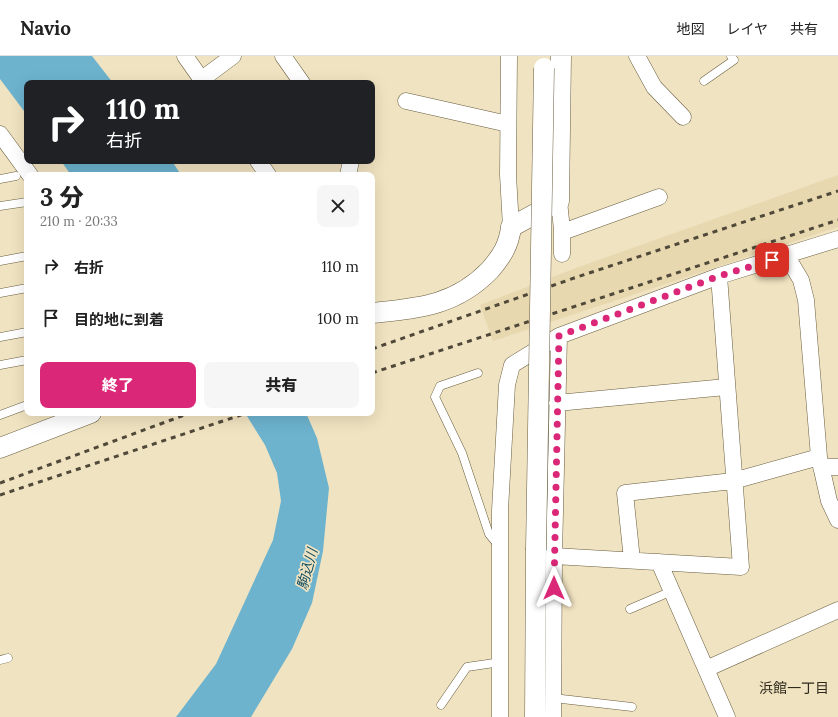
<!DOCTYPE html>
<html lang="ja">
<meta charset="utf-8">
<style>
:root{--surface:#fff;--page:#f6f6f6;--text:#222;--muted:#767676;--line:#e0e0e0;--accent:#db2777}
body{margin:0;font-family:Lora,"Noto Sans JP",serif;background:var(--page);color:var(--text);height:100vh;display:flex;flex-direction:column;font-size:15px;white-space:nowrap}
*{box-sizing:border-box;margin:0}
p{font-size:13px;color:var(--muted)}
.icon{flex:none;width:22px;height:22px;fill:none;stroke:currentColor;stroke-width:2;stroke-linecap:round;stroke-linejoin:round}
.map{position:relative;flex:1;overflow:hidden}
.drawer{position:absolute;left:24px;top:116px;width:351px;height:244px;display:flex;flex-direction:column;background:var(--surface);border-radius:8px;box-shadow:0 4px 16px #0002}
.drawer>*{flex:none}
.hud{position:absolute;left:24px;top:24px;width:351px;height:84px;border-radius:8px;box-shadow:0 4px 16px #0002;background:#202124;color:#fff;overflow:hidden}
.pin{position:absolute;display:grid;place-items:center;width:34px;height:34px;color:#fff;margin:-17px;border-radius:8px;box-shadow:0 2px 6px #0006}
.me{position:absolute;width:44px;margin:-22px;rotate:0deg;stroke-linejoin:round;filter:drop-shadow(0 0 3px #0008)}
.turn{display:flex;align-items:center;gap:14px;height:84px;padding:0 16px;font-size:18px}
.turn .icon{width:52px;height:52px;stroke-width:2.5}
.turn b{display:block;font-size:28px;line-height:34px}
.round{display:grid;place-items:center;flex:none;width:42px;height:42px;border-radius:8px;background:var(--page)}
.summary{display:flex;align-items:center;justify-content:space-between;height:68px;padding:0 16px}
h1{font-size:24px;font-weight:800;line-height:30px}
.primary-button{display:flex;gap:8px;margin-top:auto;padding:8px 16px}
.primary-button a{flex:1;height:46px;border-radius:8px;background:var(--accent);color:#fff;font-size:16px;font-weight:800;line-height:46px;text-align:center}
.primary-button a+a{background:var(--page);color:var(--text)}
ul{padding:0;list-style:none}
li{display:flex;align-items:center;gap:12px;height:52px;padding:0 16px}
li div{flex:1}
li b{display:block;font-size:15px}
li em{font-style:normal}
header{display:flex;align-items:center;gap:24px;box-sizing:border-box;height:56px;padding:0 20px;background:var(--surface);border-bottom:1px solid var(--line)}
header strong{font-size:19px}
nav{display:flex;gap:22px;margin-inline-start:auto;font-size:14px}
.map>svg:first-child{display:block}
</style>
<header>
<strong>Navio</strong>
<nav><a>地図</a><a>レイヤ</a><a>共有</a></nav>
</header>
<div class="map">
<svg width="838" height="661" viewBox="0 0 838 661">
<rect width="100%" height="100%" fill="#f0e3c1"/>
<path fill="#e7d8af" d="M838,119V171L493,285L480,249L576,212Z"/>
<path fill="#6db3ce" d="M0,0H92L113,27H27V59L0,23Z
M61,105H172L181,119H71Z
M245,357H306L317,382L329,432L323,495L312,547L292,593L251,661H176L216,608L273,484L281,445L277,417L265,389Z"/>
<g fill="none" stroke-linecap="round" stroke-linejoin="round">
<g stroke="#685d3f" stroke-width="9">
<path id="service" d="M704,25L734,4L731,0
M0,123L16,120
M0,150L27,146
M0,205L27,200
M0,237L27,232
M0,281L27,276
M0,309L27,304
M478,317L440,330L435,341L462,397L489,478L499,490
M0,359L27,349
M630,553L672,535
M0,604L8,602
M553,642L632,651
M441,649L467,611L501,606"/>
</g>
<g stroke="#685d3f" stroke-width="17">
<path id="minor" d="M185,0L204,27
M283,0L302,27
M509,0L508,119L511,171
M637,0L654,31L683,61
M202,23L233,0
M406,45L508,68
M0,78L30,119
M258,105L268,119
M348,119L351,105
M559,145L562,174V198
M562,174H568L659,141
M786,199L801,224L806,244L819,401L829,445L838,464
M557,347L726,331
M821,411H838
M554,500L741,511L719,220
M632,504L625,437L733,425L819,401
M659,506L727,661
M706,613L838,554
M500,661V454L507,329L512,309L559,280L719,220L838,183
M553,661L554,500L559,280"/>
</g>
<g stroke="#685d3f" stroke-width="21">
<path id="tertiary" d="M372,257C419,252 455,250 490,214C502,200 509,189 511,171L559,145L561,0
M0,392L91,357
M535,661L536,494"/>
</g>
<use href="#service" stroke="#fff" stroke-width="8"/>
<use href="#minor" stroke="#fff" stroke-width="16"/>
<use href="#tertiary" stroke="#fff" stroke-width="20"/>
<path stroke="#504939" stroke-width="3" stroke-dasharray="5 5" stroke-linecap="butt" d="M372,293L577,221L838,135
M372,317L838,164
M0,427L190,357
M0,439L247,357"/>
<g stroke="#685d3f" stroke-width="21" stroke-linecap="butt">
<path id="tertiary-bridge" d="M536,494L544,12"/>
</g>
<use href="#tertiary-bridge" stroke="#fff" stroke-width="20"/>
</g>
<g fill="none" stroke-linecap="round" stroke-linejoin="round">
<path stroke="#db2777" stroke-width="7" stroke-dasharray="0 12.6" d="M554,532L559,280L719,220L772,204"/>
</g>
<g text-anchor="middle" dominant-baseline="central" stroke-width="3.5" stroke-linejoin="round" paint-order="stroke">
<g font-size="14" font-style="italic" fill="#0f4c5f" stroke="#f0e3c1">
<text transform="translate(307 513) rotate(-75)">駒込川</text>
</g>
<g font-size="14" fill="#2f2a1d" stroke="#f0e3c1">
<text x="794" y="632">浜館一丁目</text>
</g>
</g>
</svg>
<div class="pin" style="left:772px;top:204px;background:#d93025"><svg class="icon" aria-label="arrive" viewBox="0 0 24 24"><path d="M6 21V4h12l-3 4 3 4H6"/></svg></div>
<svg class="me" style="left:554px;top:532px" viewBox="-20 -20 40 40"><path d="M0-17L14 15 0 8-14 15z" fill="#db2777" stroke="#fff" stroke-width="4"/></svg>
<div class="hud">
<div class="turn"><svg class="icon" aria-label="right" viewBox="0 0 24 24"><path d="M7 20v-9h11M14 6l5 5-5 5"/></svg><div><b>110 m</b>右折</div></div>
</div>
<section class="drawer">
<div class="summary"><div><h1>3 分</h1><p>210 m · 20:33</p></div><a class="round"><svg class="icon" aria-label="close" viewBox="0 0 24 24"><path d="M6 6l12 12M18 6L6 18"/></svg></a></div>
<ul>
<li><svg class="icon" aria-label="right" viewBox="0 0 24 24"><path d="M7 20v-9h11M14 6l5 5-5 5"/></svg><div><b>右折</b></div><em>110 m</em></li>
<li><svg class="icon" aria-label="arrive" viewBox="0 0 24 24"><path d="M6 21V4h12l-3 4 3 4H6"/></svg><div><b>目的地に到着</b></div><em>100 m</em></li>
</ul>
<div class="primary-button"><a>終了</a><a>共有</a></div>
</section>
</div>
